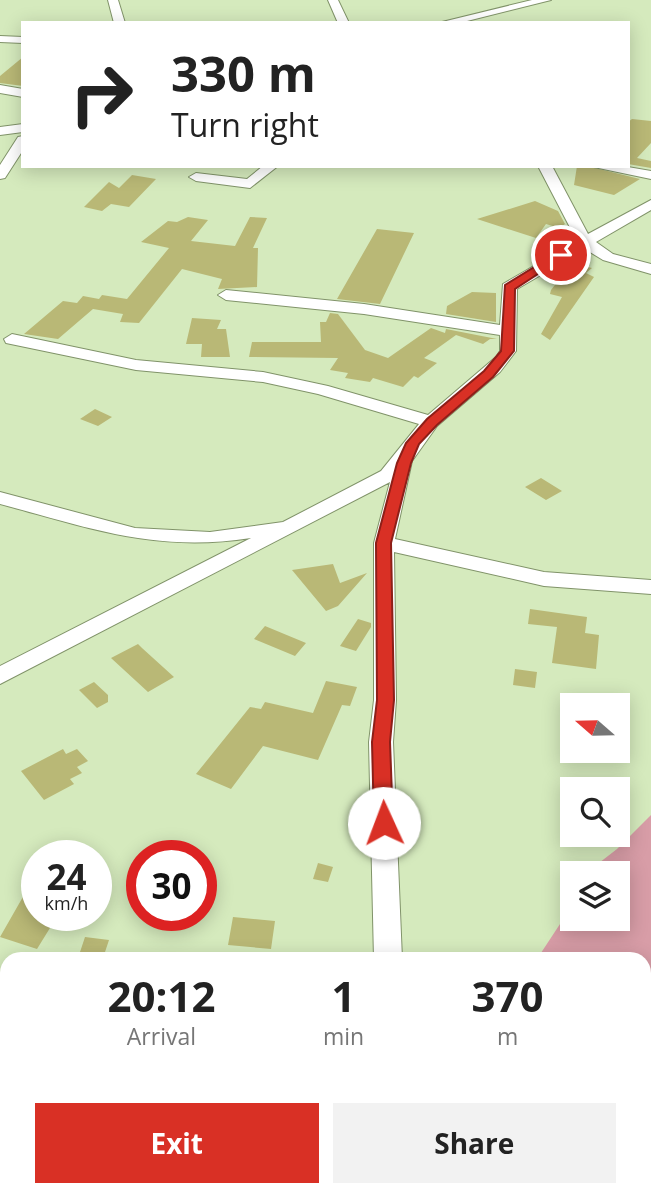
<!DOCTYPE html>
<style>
:root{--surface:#fff;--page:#f2f2f2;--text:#222;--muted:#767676;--accent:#d93025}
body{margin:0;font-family:"Open Sans",sans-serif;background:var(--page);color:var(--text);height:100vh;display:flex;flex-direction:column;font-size:26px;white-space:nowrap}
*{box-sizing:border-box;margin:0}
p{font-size:23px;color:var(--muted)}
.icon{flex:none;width:38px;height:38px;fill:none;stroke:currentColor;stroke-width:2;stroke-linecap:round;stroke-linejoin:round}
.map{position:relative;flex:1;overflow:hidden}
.details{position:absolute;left:0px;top:952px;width:651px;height:245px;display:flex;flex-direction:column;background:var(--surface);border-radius:21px 21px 0 0;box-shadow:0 4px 18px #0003}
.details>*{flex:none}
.banner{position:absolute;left:21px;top:21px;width:609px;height:147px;border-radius:0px;box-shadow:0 4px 18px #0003;background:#fff;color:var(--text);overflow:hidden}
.needle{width:46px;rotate:290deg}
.fabs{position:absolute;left:560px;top:693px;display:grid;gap:14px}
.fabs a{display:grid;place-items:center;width:70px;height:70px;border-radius:0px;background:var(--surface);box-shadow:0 4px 18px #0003;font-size:35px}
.speed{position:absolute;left:21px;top:840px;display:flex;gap:14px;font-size:35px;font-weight:700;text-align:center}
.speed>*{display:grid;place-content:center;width:91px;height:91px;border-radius:50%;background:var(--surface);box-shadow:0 4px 18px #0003;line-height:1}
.speed small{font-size:18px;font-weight:400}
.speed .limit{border:10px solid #d22;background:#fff;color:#111}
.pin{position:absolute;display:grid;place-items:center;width:60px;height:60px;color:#fff;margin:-30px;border:4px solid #fff;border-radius:50%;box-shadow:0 2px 7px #0007}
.me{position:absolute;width:77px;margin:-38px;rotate:358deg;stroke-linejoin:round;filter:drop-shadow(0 0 5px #0008)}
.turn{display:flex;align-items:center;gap:24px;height:147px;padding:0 35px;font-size:32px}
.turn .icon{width:91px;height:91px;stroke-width:2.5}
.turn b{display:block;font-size:49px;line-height:60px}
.eta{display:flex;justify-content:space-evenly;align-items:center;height:119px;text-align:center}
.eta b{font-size:42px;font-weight:700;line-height:49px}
.cta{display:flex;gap:14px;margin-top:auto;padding:14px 35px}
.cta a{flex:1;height:80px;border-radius:0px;background:var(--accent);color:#fff;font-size:28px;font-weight:700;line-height:80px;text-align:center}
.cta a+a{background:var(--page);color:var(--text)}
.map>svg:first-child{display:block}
</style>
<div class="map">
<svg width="651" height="1197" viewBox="0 0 651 1197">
<rect width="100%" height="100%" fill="#d5eabd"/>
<path fill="#d89da7" d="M651,815V1197H500L498,1190H644V959H537L560,924L572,892V919H618V873H586L617,849Z"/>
<path fill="#b9b876" d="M23,57V86L0,83V76Z
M632,119L651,121V143L637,158L651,161V168L628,164V122Z
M577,166H587L640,179L614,195L574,185Z
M132,175L156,179L129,207L111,204L102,211L84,207L109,182L119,188Z
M535,201L558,211L565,224L559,228L546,224L536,238L477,219Z
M188,217L208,220L191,241L235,246L250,217L267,218L253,248H258L257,287L218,289L222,279L182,269L139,323L120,322L123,314L93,309L58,339L24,334L63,301L77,303L83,296L99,299L102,295L127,299L169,248L141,242L168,221L177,222Z
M377,229L414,233L380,304L337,299Z
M572,263L592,268L586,273L594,277L550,340L541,334L562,297L550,294L551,290Z
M472,292L496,293V322L446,314L447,306Z
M330,313L338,314L365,350L388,358L431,328L445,333L446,329L497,339H490L483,344L456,335L424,358L437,363L418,378L414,376L403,387L373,378L370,382L345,378L348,373L330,370L338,358L249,357L252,342H321L320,322H326Z
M192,318L221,320L217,329H226L230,357H201L202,344H186Z
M95,409L112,417L98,426L80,419Z
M541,478L562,491L546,500L525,487Z
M333,564L340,583L367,573L338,606L326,611L292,570Z
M530,609L587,617L585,633L599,635L596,669L552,663L557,627L528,624Z
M358,619L371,623V627L356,651L340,646Z
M265,626L306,643L295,656L254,639Z
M138,644L142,648L174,677L148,692L111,658Z
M515,669L537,672L535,688L513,685Z
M326,681L357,687L350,706L342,705L318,760L263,746L231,789L196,774L250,707L261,709L265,702L313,713Z
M94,682L108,695V702L97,708L79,690Z
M63,749L66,754L77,749L88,761L77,767L82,773L70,779L74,784L44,800L21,771Z
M318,863L333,867L328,882L313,879Z
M24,895L37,899V915H58L37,949L0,937Z
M233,917L275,921L271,949L228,945Z
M85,937L109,940L103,958L79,955Z"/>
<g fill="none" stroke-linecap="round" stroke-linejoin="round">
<g stroke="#809369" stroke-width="2">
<path id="minor" d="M108,0H118L125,23H114Z
M328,0H338L349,23H338Z
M532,0H551L459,23H438Z
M0,36L23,37V43L0,42Z
M0,85L23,89V97L0,93Z
M23,124V132L0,135V127Z
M23,136V150L5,178L0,179V165L18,137Z
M263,166H278L250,188L196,181L189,177L196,173L247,179Z
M538,166H552L588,234L651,200V210L596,242L613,254L651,264V274L603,260L585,249L517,289L516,351L500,372L437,426L412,461L395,539L544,572L651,580V594L544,586L394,552L396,700L393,742L402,959H374L369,742L374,700V543L390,482L0,684V666L251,538C156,553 90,528 0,504V492L135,528L210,532L283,522L381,471L419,424L318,394L263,382L136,370L6,343L4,339L12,334L136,360L263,372L328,386L428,415L496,357L500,351V335L364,314L226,300L218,295L226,290L364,304L500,325L503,284L577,241Z
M589,166H622L651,171V179Z
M41,1190H74L77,1197H44Z
M321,1190H353L351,1197H319Z"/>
</g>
<use href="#minor" fill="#fff" fill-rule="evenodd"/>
</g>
<path fill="#d93025" stroke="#8d1f18" stroke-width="2" d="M557,253L567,255L515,289L514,351L493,377L437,425L419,444L411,463L391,543L394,700L390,742L393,823L384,831L374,823L372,742L377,700L376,543L397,463L406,443L427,419L484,371L501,351L505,285Z"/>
</svg>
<div class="fabs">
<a><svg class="needle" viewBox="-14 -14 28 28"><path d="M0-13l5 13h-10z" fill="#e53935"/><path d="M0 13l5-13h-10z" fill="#767676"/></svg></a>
<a><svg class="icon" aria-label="search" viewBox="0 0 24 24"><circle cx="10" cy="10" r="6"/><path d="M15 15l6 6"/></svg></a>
<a><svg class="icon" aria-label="layers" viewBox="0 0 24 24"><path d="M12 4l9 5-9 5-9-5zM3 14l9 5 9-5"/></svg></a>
</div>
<div class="speed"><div>24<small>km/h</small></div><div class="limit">30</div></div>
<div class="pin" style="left:561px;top:255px;background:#d93025"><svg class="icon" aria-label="arrive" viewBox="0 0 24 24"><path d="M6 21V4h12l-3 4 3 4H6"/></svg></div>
<svg class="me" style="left:384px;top:823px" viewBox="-20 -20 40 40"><circle r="19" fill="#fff"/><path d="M0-13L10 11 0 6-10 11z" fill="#d93025"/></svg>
<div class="banner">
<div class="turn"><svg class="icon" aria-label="right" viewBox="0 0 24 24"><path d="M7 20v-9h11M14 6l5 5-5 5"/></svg><div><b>330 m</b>Turn right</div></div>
</div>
<section class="details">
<div class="eta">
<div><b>20:12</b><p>Arrival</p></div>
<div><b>1</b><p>min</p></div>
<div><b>370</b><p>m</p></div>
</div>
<div class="cta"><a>Exit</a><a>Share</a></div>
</section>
</div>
